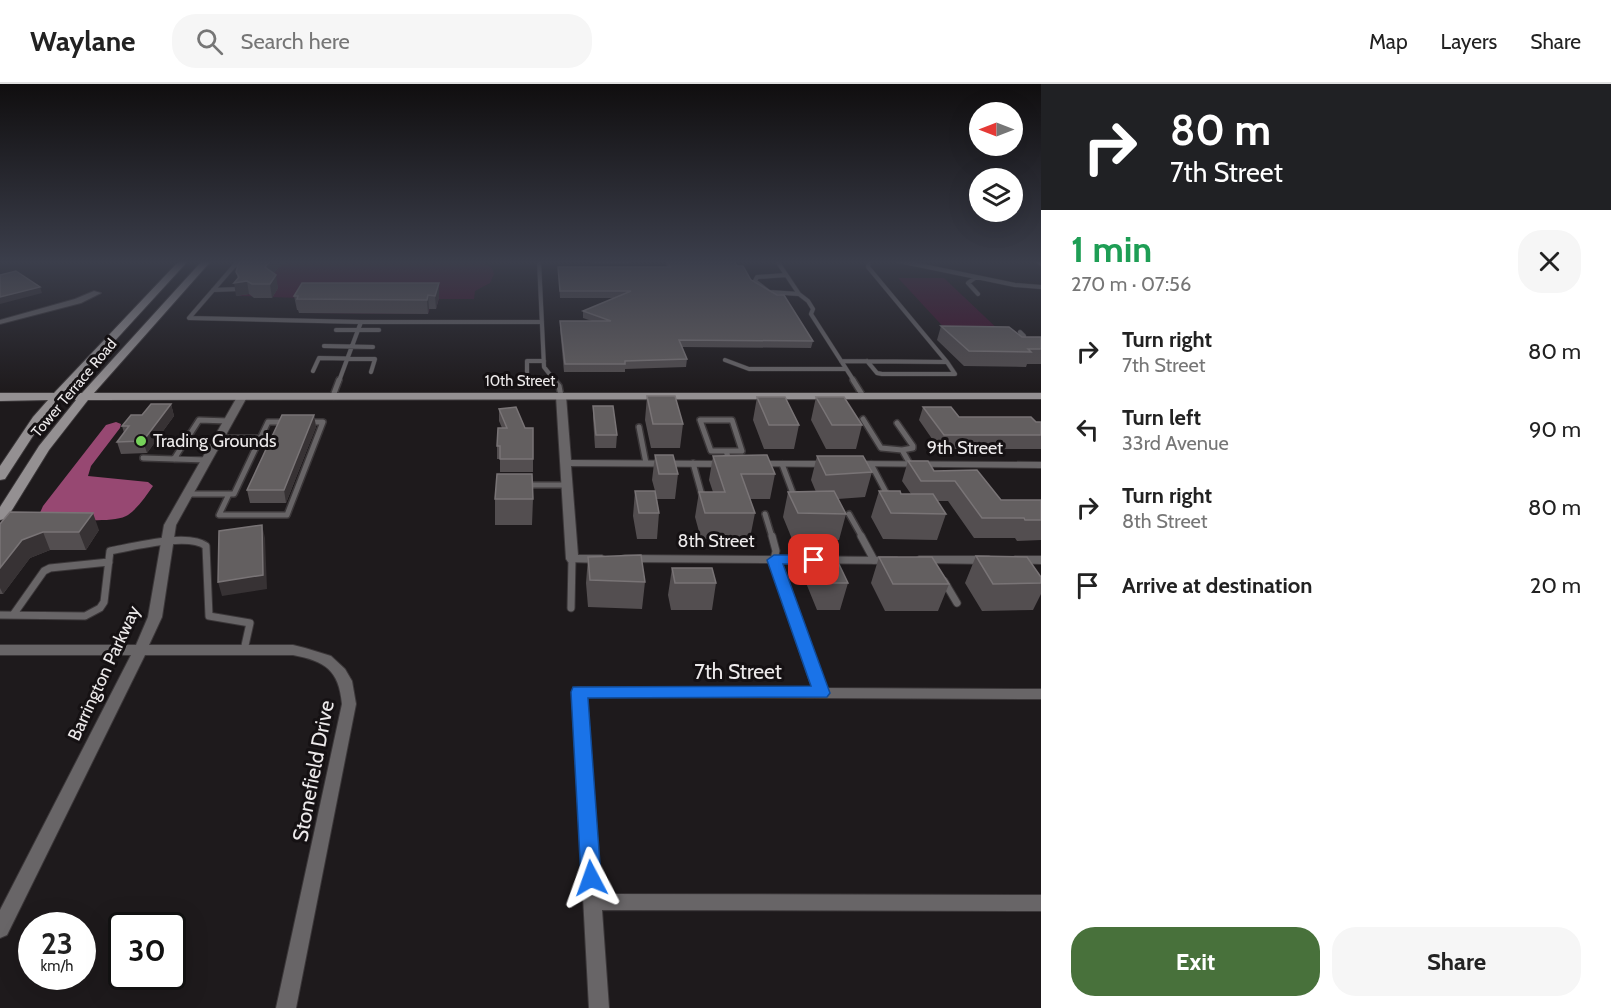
<!DOCTYPE html>
<meta charset="utf-8">
<style>
:root{--surface:#fff;--page:#f6f6f6;--text:#222;--muted:#767676;--line:#e0e0e0;--accent:#48713b}
body{margin:0;font-family:Cabin,sans-serif;background:var(--page);color:var(--text);height:100vh;display:flex;flex-direction:column;font-size:22px;white-space:nowrap}
*{box-sizing:border-box;margin:0}
p{font-size:20px;color:var(--muted)}
.icon{flex:none;width:33px;height:33px;fill:none;stroke:currentColor;stroke-width:2;stroke-linecap:round;stroke-linejoin:round}
.map{position:relative;flex:1;overflow:hidden}
.drawer{display:flex;flex-direction:column;background:var(--surface);width:570px}
.drawer>*{flex:none}
.hud{background:#202124;color:#fff;overflow:hidden}
.needle{width:39px;rotate:270deg}
.controls{position:absolute;left:969px;top:18px;display:grid;gap:12px}
.controls a{display:grid;place-items:center;width:54px;height:54px;border-radius:50%;background:var(--surface);box-shadow:0 6px 24px #0002;font-size:30px}
.speed{position:absolute;left:18px;top:828px;display:flex;gap:12px;font-size:30px;font-weight:700;text-align:center}
.speed>*{display:grid;place-content:center;width:78px;height:78px;border-radius:50%;background:var(--surface);box-shadow:0 6px 24px #0002;line-height:1}
.speed small{font-size:15px;font-weight:400}
.speed .limit{border:3px solid #111;border-radius:9px;background:#fff;color:#111}
.pin{position:absolute;display:grid;place-items:center;width:51px;height:51px;color:#fff;margin:-26px;border-radius:12px;box-shadow:0 3px 9px #0006}
.me{position:absolute;width:66px;margin:-33px;rotate:356deg;stroke-linejoin:round;filter:drop-shadow(0 0 4px #0008)}
.turn{display:flex;align-items:center;gap:21px;height:126px;padding:0 30px;font-size:27px}
.turn .icon{width:78px;height:78px;stroke-width:2.5}
.turn b{display:block;font-size:42px;line-height:51px}
.round{display:grid;place-items:center;flex:none;width:63px;height:63px;border-radius:24px;background:var(--page)}
.summary{display:flex;align-items:center;justify-content:space-between;height:102px;padding:0 30px}
h1{font-size:36px;font-weight:800;line-height:45px;color:#1e9e55}
.primary-button{display:flex;gap:12px;margin-top:auto;padding:12px 30px}
.primary-button a{flex:1;height:69px;border-radius:24px;background:var(--accent);color:#fff;font-size:24px;font-weight:800;line-height:69px;text-align:center}
.primary-button a+a{background:var(--page);color:var(--text)}
ul{padding:0;list-style:none}
li{display:flex;align-items:center;gap:18px;height:78px;padding:0 30px}
li div{flex:1}
li b{display:block;font-size:22px}
li em{font-style:normal}
header{display:flex;align-items:center;gap:36px;box-sizing:border-box;height:84px;padding:0 30px;background:var(--surface);border-bottom:2px solid var(--line)}
header strong{font-size:28px}
nav{display:flex;gap:33px;margin-inline-start:auto;font-size:21px}
.search{width:420px;height:54px;background:var(--page);display:flex;align-items:center;gap:15px;box-sizing:border-box;padding:0 21px;border-radius:24px;color:var(--muted);font-size:22px}
main{display:flex;flex:1;min-height:0}
.map>svg:first-child{display:block}
</style>
<header>
<strong>Waylane</strong>
<div class="search"><svg class="icon" aria-label="search" viewBox="0 0 24 24"><circle cx="10" cy="10" r="6"/><path d="M15 15l6 6"/></svg>Search here</div>
<nav><a>Map</a><a>Layers</a><a>Share</a></nav>
</header>
<main>
<div class="map">
<svg width="1041" height="924" viewBox="0 0 1041 924">
<rect width="100%" height="100%" fill="#1e1a1c"/>
<path fill="#42112d" d="M257,177H481L492,184L494,190L490,199L475,207L474,215H439L436,225H430L428,230L299,229L300,226H297L302,214L240,212L238,209Z
M898,194H944L1002,249H949Z"/>
<path fill="#974872" d="M116,338L121,340L120,344L91,382L88,392L148,398L153,402C146,412 139,423 128,431C113,441 58,434 39,431L43,422L106,341Z"/>
<g fill="none" stroke-linecap="round" stroke-linejoin="round">
<g stroke="#3b3739" stroke-width="5">
<path id="lane-far2" d="M241,177L234,182L189,234L361,238H542
M539,177L544,283L555,297
M594,177H629
M777,177L799,210L808,217L813,225L811,230L854,297
M899,177L1015,201L1041,203
M786,191L757,193L755,197L769,208L799,210
M976,193L968,199L978,210
M213,206L238,205
M336,246H379
M1015,252H1024L1020,248
M324,262L373,263
M725,276L749,285H845
M841,277L947,278L868,183L869,177
M867,277L877,289L882,290H955L947,278
M313,287L319,274L375,275L371,288
M527,289V277H544
M339,297L361,238"/>
</g>
<g stroke="#3b3739" stroke-width="8">
<path id="lane-far1" d="M554,296L559,302L561,312
M853,296L863,312
M333,312L339,296
M863,335L881,364L902,366
M700,336H732L742,367H711Z
M897,339L913,362V364L902,366L910,380
M639,343L646,379
M219,354H260
M726,367L730,379
M143,374L207,376
M174,375L199,336L228,337
M693,379L703,415
M782,380L794,412
M871,380L889,414
M527,401H567
M188,410H234L268,338H285
M229,410L219,431H287L323,338H307
M765,430L772,453
M849,430L862,453"/>
</g>
<g stroke="#3b3739" stroke-width="9">
<path id="lane" d="M772,452L776,467L774,475
M861,452L874,476
M944,497L957,519
M571,524L572,475
M0,531L85,532L100,524L104,518L110,467C132,463 189,448 206,462L209,532L250,539L244,566
M13,531L44,487L50,484L109,478"/>
</g>
<g stroke="#3b3739" stroke-width="2">
<path id="street" d="M94,207L101,209L81,219L0,240V236L75,215Z
M561,309L566,312L571,376L728,377L733,380L728,383L571,382L578,471H602L608,475L602,479L568,478L566,475L556,312Z
M242,310L247,313L176,441L162,533L149,561H293L305,564L331,572L345,585L352,597L356,620L296,924H276L342,620C339,586 325,577 293,571H145L7,851L0,854V826L131,571H0V561H136L148,533L164,441L237,313Z
M754,377H830L835,380L830,383L750,382L749,380Z
M853,377L1041,378V384L849,382L848,380L849,378Z
M625,471L897,473L899,476L893,480L782,479L827,604L1041,605V615L587,613L601,810L1041,811V827L602,826L609,924H589L572,608L574,604L579,603L812,604L769,479L621,478L619,475L621,472Z
M919,472H989L995,476L989,480L915,479L913,476Z
M1015,472H1041V480L1011,479L1009,476Z"/>
</g>
<g stroke="#3b3739" stroke-width="2">
<path id="secondary" d="M179,177H188L67,309H82L202,177H211L94,309H1041V315L88,316L49,366L12,426L5,435L0,436V423L39,362L76,316H60L42,338L5,395L0,396V382L33,333L48,316L0,317V309H54Z
M1035,177H1041V182Z"/>
</g>
<use href="#lane-far2" stroke="#686567" stroke-width="4"/>
<use href="#lane-far1" stroke="#686567" stroke-width="5"/>
<use href="#lane" stroke="#686567" stroke-width="7"/>
<use href="#street" fill="#686567" fill-rule="evenodd"/>
<use href="#secondary" fill="#949092" fill-rule="evenodd"/>
</g>
<path fill="#534e50" d="M665,177H734L737,182L813,257L811,264L682,263L687,275L686,283L625,285V288H564L560,245V237H592L583,234V227L615,214H560L558,183H667Z
M278,184L274,189L278,204L272,214H254L249,210L236,212L238,195L236,188Z
M439,199V213L436,225H429L428,230L299,229L298,226H297L294,212Z
M941,242L1022,253H1041V280H1027L1026,283L964,282L937,256Z
M647,312L683,340L680,364H651L645,336Z
M757,313L799,341L794,365H764L753,336Z
M816,313L862,341L856,365H826L811,336Z
M171,320L174,332L147,369L121,370L117,358L124,349L122,342L142,331Z
M593,322L617,351L616,364H595L593,334Z
M923,323L959,333L1041,338V365H939L919,336Z
M499,325L533,375V388H500V375H497V362L502,344L499,337Z
M314,331L316,343L286,419H250L247,406Z
M655,371L678,390L675,415H657L659,429L657,455H637L633,432L635,407H655L652,396Z
M713,372L775,390L770,415H750L755,429L750,454L701,455L695,433L699,408H713L709,396Z
M817,372L872,388L865,413L838,415L846,430L839,456L792,455L783,433L788,408H816L811,396Z
M908,377L934,387L1001,416H1041V456L1017,457L1015,454H974L948,417H937L946,430L937,456L883,455L871,433L879,407L901,410H911L902,397Z
M495,415H533L532,441H495Z
M0,440L99,446L86,466H50L30,474L3,510H0Z
M813,472L848,499L840,526H817L806,499Z
M976,472L1041,493V510L1033,526L982,527L965,499Z
M588,473L645,498L642,525L588,523L586,499Z
M879,473L949,500L938,527H885L871,499Z
M672,484L716,499L712,526H671L668,511Z"/>
<path fill="#373234" d="M270,177H290L278,184L267,196L265,183Z
M276,191L278,204L272,214L270,200Z
M247,197L249,210L236,212L234,199Z
M439,199V213L436,225L435,212Z
M40,203L42,209L0,220V213Z
M428,211L429,225L428,230L427,216Z
M171,320L174,332L147,369L143,357Z
M314,331L316,343L286,419L284,406Z
M93,429L99,446L86,466L79,448Z
M262,441L265,454L267,505L222,512L218,498Z
M43,448L50,466L30,474L3,510L0,504V484L22,456Z"/>
<path fill="#635f60" stroke="#797476" stroke-width="1.5" d="M241,177H270L265,183L276,191L270,200H252L247,197L234,199L239,193L236,188L238,181Z
M668,177H734L737,182H743L751,196L777,211H784L813,257L679,256L687,275L625,277V280H565L560,237H611L583,227L631,207H560L558,183H670Z
M16,187L40,203L0,213V191Z
M302,199H439L435,212L428,211L427,216L297,215L298,212H294Z
M941,242L1009,243L1022,253H1041V265H1028L1031,268L969,267Z
M647,312H675L683,340H653Z
M757,313H785L799,341H769Z
M816,313H844L862,341H832Z
M151,320H171L143,357L117,358L129,342H122L131,331H142Z
M593,322H613L617,351H596Z
M516,323L525,344H533V375H500V362H497L498,344H507L499,325Z
M923,323H951L959,333H1031L1036,338H1041V351H944Z
M282,331H314L284,406H247Z
M655,371H673L678,390H659Z
M767,371L775,390H741L755,429H705L699,408H725L713,372Z
M817,372H863L872,388L826,391Z
M908,377H928L934,387L977,386L1001,416H1041V436H1025L1024,434H982L955,397H921Z
M497,390H532L533,415H495Z
M635,407H655L659,429H639Z
M834,407L846,430L798,429L788,408Z
M879,407H900L901,410H933L946,430L891,429Z
M10,428L93,429L79,448H43L22,456L0,484V440Z
M262,441L263,491L218,498L219,447Z
M641,471L645,498L590,496L588,473Z
M813,472H835L848,499H824Z
M976,472L1027,473L1041,493V499L993,500Z
M879,473H932L949,500H893Z
M672,484H712L716,499H675Z"/>
<linearGradient id="sky" x2="0" y2="1"><stop stop-color="#100e0f"/><stop offset="0.58" stop-color="#3b3e4b"/><stop offset="1" stop-color="#3b3e4b" stop-opacity="0"/></linearGradient>
<rect width="1041" height="307" fill="url(#sky)"/>
<path fill="#1a73e8" stroke="#114b97" stroke-width="1.5" d="M774,471H814L821,476L814,480H783L830,609L827,613L588,614L601,794L598,801L591,803L584,801L581,794L571,608L573,603L811,602L767,476Z"/>
<circle fill="#76d25a" stroke="#151113" stroke-width="2" cx="141" cy="357" r="6"/>
<g text-anchor="middle" dominant-baseline="central" stroke-width="6" stroke-linejoin="round" paint-order="stroke">
<g font-size="15" fill="#edeaeb" stroke="#151113">
<text x="520" y="297">10th Street</text>
<text transform="translate(74 304) rotate(-50)">Tower Terrace Road</text>
</g>
<g font-size="18" fill="#edeaeb" stroke="#151113" text-anchor="start">
<text x="153" y="357">Trading Grounds</text>
</g>
<g font-size="18" fill="#edeaeb" stroke="#151113">
<text x="965" y="364">9th Street</text>
<text x="716" y="457">8th Street</text>
<text transform="translate(104 589) rotate(-65)">Barrington Parkway</text>
</g>
<g font-size="21" fill="#edeaeb" stroke="#151113">
<text x="738" y="587">7th Street</text>
<text transform="translate(313 687) rotate(-79)">Stonefield Drive</text>
</g>
</g>
</svg>
<div class="controls">
<a><svg class="needle" viewBox="-14 -14 28 28"><path d="M0-13l5 13h-10z" fill="#e53935"/><path d="M0 13l5-13h-10z" fill="#767676"/></svg></a>
<a><svg class="icon" aria-label="layers" viewBox="0 0 24 24"><path d="M12 4l9 5-9 5-9-5zM3 14l9 5 9-5"/></svg></a>
</div>
<div class="speed"><div>23<small>km/h</small></div><div class="limit">30</div></div>
<div class="pin" style="left:814px;top:476px;background:#d93025"><svg class="icon" aria-label="arrive" viewBox="0 0 24 24"><path d="M6 21V4h12l-3 4 3 4H6"/></svg></div>
<svg class="me" style="left:591px;top:794px" viewBox="-20 -20 40 40"><path d="M0-17L14 15 0 8-14 15z" fill="#1a73e8" stroke="#fff" stroke-width="4"/></svg>
</div>
<section class="drawer">
<div class="hud">
<div class="turn"><svg class="icon" aria-label="right" viewBox="0 0 24 24"><path d="M7 20v-9h11M14 6l5 5-5 5"/></svg><div><b>80 m</b>7th Street</div></div>
</div>
<div class="summary"><div><h1>1 min</h1><p>270 m · 07:56</p></div><a class="round"><svg class="icon" aria-label="close" viewBox="0 0 24 24"><path d="M6 6l12 12M18 6L6 18"/></svg></a></div>
<ul>
<li><svg class="icon" aria-label="right" viewBox="0 0 24 24"><path d="M7 20v-9h11M14 6l5 5-5 5"/></svg><div><b>Turn right</b><p>7th Street</p></div><em>80 m</em></li>
<li><svg class="icon" aria-label="left" viewBox="0 0 24 24"><path d="M17 20v-9H6M10 6l-5 5 5 5"/></svg><div><b>Turn left</b><p>33rd Avenue</p></div><em>90 m</em></li>
<li><svg class="icon" aria-label="right" viewBox="0 0 24 24"><path d="M7 20v-9h11M14 6l5 5-5 5"/></svg><div><b>Turn right</b><p>8th Street</p></div><em>80 m</em></li>
<li><svg class="icon" aria-label="arrive" viewBox="0 0 24 24"><path d="M6 21V4h12l-3 4 3 4H6"/></svg><div><b>Arrive at destination</b></div><em>20 m</em></li>
</ul>
<div class="primary-button"><a>Exit</a><a>Share</a></div>
</section>
</main>
